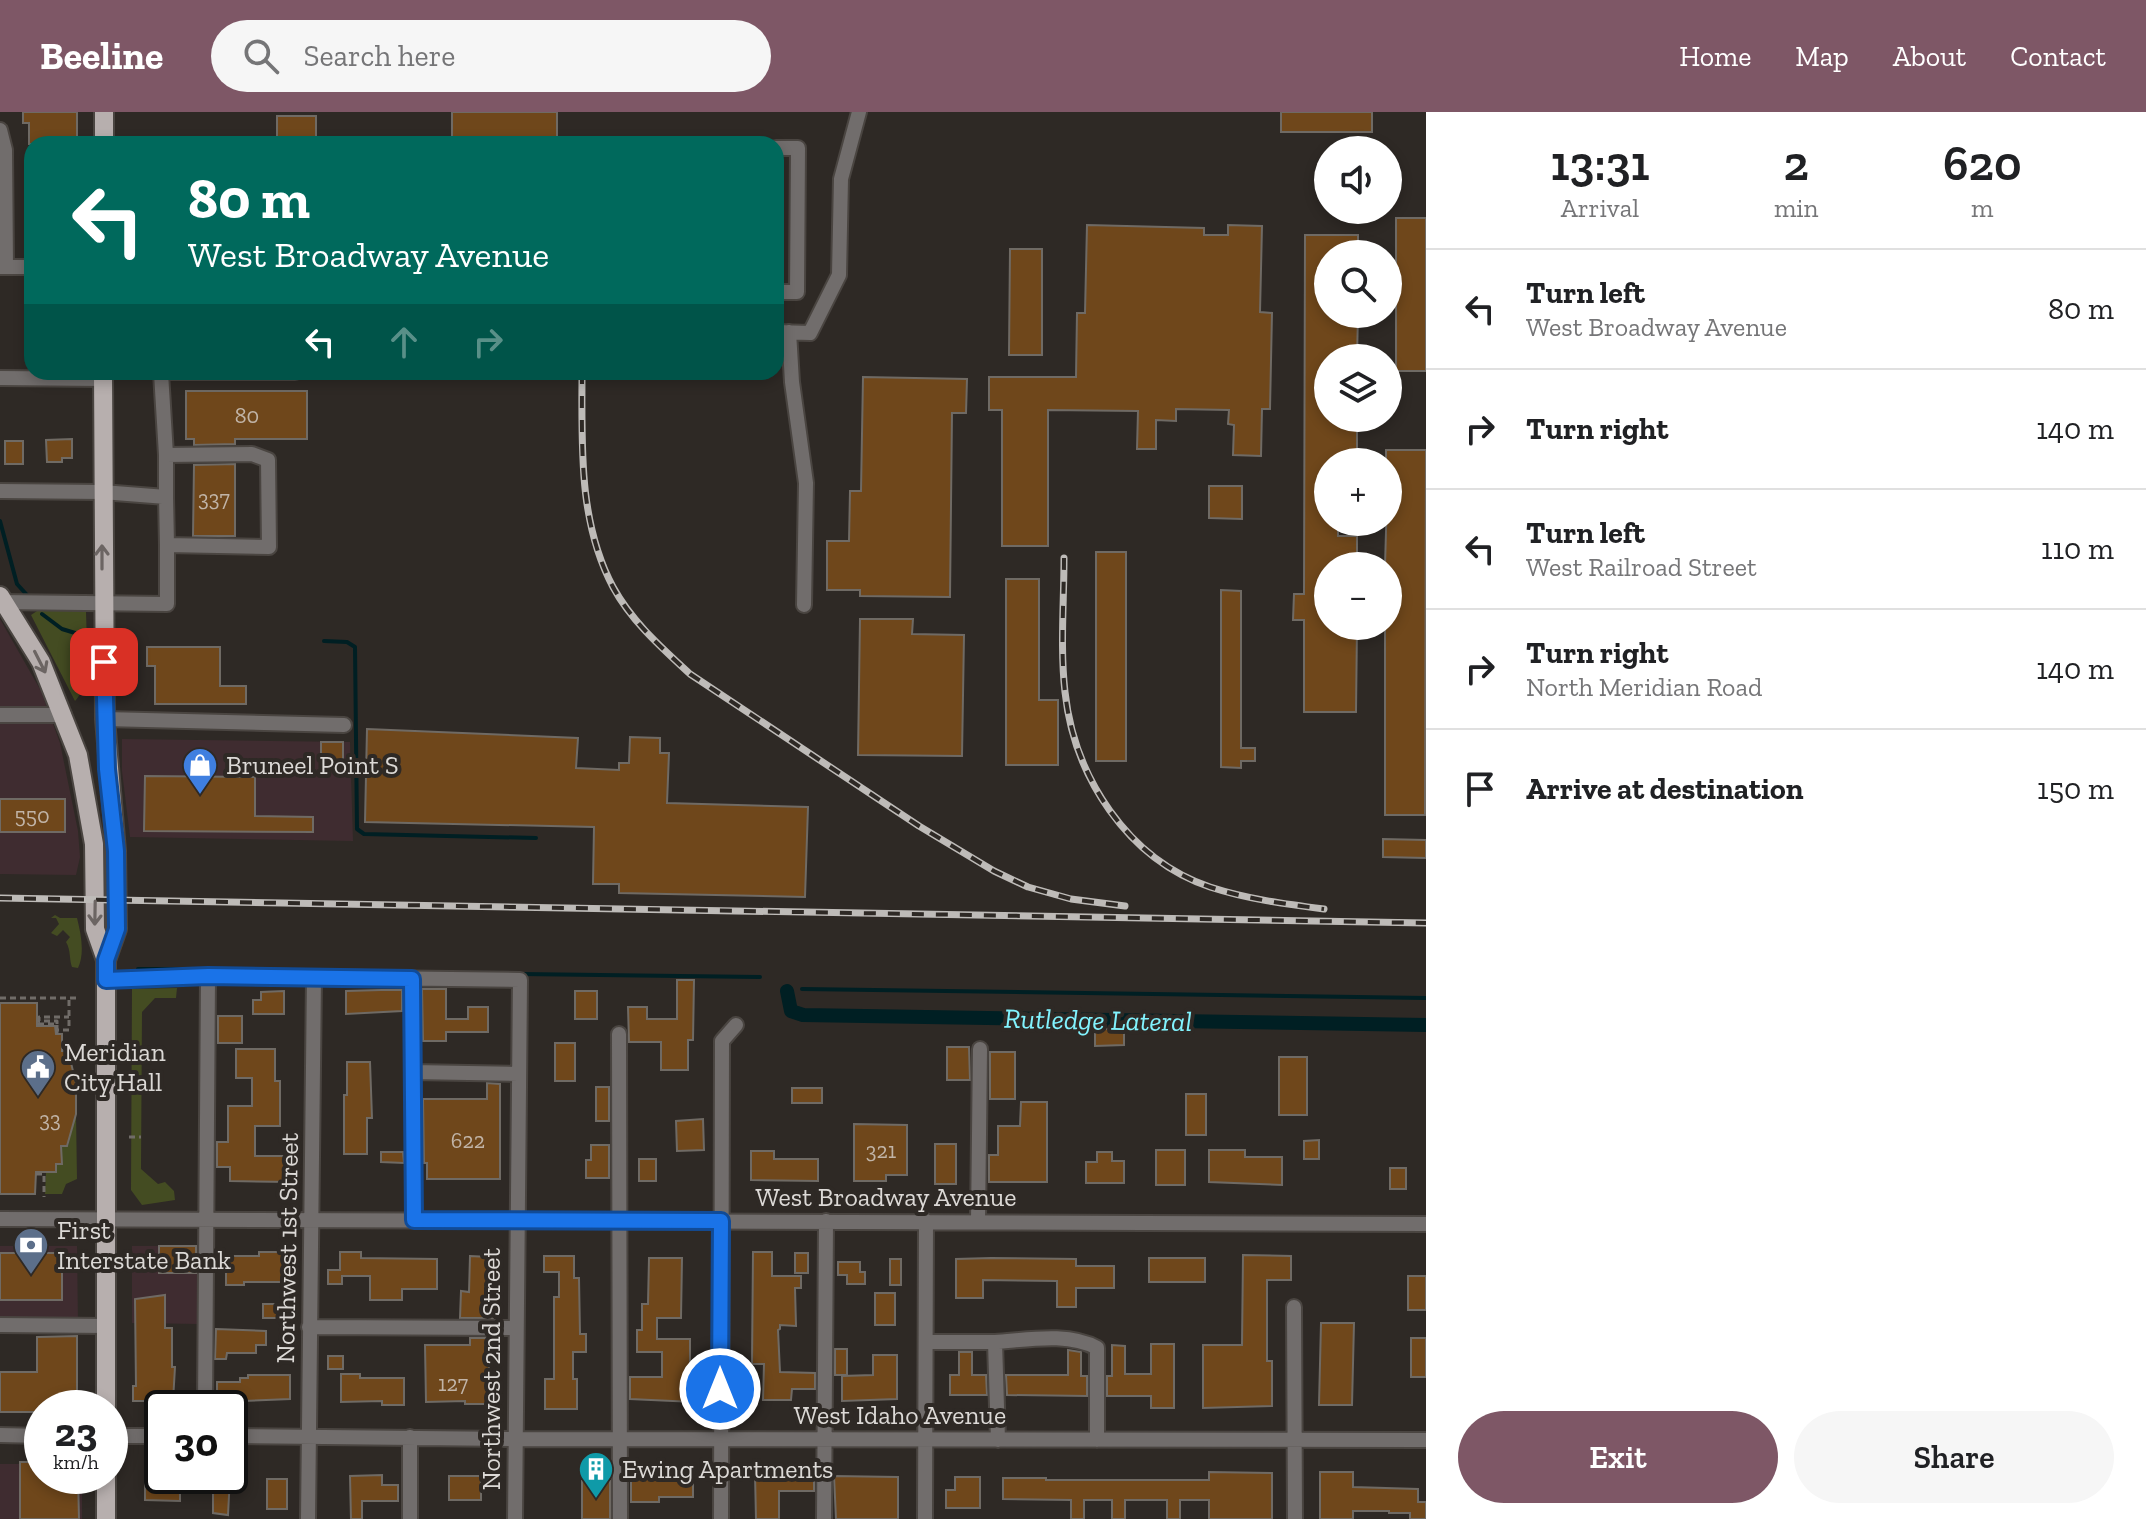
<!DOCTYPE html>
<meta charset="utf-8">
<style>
:root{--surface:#fff;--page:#f6f6f6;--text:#202124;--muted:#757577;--line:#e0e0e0;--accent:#7e5766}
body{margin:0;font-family:"Zilla Slab",serif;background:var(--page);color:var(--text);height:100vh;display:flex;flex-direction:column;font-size:30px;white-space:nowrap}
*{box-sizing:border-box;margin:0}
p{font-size:26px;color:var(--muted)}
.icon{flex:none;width:44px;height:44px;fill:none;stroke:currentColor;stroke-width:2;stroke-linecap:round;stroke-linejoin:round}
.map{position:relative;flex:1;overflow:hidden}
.drawer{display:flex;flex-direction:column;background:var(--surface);width:720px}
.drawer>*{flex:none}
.guide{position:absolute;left:24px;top:24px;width:760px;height:244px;border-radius:24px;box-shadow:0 4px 12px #0003;background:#00695c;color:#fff;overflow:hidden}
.buttons{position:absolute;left:1314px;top:24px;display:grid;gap:16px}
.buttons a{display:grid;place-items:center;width:88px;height:88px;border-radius:50%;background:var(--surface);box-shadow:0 4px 12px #0003;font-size:40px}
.speed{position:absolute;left:24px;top:1278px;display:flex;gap:16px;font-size:40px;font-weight:700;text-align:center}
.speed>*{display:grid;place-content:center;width:104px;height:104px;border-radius:50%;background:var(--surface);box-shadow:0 4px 12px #0003;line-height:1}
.speed small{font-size:20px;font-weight:400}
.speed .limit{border:4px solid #111;border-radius:12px;background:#fff;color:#111}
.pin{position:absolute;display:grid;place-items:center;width:68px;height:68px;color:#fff;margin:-34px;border-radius:16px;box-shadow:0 4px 12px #0006}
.me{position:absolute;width:88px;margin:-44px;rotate:0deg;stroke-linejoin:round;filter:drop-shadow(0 0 6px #0008)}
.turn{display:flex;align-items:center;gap:28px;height:168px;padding:0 32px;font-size:36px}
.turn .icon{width:104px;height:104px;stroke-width:2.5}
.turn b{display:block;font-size:56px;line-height:68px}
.lanes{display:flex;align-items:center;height:76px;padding:0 32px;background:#0003;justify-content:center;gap:40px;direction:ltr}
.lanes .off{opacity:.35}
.eta{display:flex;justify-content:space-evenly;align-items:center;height:136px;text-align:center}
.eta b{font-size:48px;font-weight:600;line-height:56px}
.primary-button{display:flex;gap:16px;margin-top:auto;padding:16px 32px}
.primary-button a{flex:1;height:92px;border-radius:48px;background:var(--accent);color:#fff;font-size:32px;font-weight:600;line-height:92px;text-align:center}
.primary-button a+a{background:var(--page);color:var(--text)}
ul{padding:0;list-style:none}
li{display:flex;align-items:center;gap:24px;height:120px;padding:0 32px;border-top:2px solid var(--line)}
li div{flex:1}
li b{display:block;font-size:30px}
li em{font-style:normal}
header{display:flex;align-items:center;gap:48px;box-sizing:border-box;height:112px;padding:0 40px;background:var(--accent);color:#fff}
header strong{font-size:38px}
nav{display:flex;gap:44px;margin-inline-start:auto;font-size:28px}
.search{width:560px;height:72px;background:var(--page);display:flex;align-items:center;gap:20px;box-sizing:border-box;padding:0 28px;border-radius:44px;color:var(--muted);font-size:30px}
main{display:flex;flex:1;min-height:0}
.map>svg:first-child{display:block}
</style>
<header>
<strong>Beeline</strong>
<div class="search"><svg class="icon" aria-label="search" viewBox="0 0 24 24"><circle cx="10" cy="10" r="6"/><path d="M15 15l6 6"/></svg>Search here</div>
<nav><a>Home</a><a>Map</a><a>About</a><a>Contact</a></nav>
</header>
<main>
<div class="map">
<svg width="1426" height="1407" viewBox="0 0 1426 1407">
<rect width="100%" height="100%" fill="#2e2925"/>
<path fill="#3f2c30" d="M0,507L41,579L60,631L78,719L80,745L76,763L0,762Z
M122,627L350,630L353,729L130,725L122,659Z
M0,1134H77L78,1211H0Z
M132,1134H200V1212L132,1211Z
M0,1352H42V1364H82V1407H0Z"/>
<path fill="#444c22" d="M55,496L83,499L86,500L87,532L77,534C71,554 92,572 75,589L31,503L40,497Z
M55,803L60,806H77C81,822 85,841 78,856L72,855C69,847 71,838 66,830L70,825L63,818L57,824L51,821L59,812L56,806H51Z
M177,876L176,886H155L142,900L141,1057L158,1072L165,1070L174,1079L175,1088L142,1093L131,1078L132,877Z
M76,1002L77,1067L66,1072L62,1082H45L46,1060H55L56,1052H62V1034H68Z"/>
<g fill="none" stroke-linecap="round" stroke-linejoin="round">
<path stroke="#001f23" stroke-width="4" d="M0,409L17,472L27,483
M42,502L62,517L85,524
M324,529L347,530L355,535L357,717L364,722L536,726
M138,857H203
M520,862L760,865
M802,877L1426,886"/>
<path stroke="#001f23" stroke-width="14" d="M787,879L791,899L803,903L1426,913"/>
</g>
<path fill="#6f471b" stroke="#6f6a64" stroke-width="2" d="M23,0H77V32H29V11H23Z
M452,0H557V32H452Z
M1281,0H1372V20H1281Z
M277,4H316V32H277Z
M1396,106H1426V259H1396Z
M1087,113L1204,116V123H1228V113L1262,114L1260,200L1272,201L1270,297H1262L1261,344L1233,343L1234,313L1228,312L1229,298L1176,297V309L1156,308V337H1137L1138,299L1048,298V434H1002V298H989V265H1076L1077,201H1085Z
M1305,123H1358V142H1328V202H1358L1357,246H1328V306H1357V350H1328V410H1338V424H1357V454H1328V514H1357L1356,600H1304V508H1293L1294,482H1304Z
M1010,137H1042V243H1009Z
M863,265L967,267L966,301H952L950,485L860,484V478H827V429H849L850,379H861Z
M186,279H307V327H235V332L194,333V327H186Z
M72,327V346H62V350H47L46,328Z
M5,329H23V352H5Z
M1386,338H1426L1425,703H1385V514H1388V454H1385L1388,350H1386Z
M235,352V424H193L194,353Z
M1209,374H1242V407L1209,406Z
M1096,440H1126V649H1096Z
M1006,467H1039V588H1058V653H1006Z
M1221,478L1241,479V636H1255V649H1241V656L1221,655Z
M860,507H913L912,522L964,523L962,644L858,643Z
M147,535H220V574H246V592H155V554H147Z
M367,617L578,626L576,656L619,658V651H629L630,625L660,626V641H669L667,691L808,695L805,785L619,781V772H593L594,715L365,710Z
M321,630H343V658H321Z
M145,664L255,665V704L313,705V720L144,719Z
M0,687H65V720H0Z
M1383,727L1426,728V746L1383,745Z
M677,868H694L693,928H688V958H661V930H629L628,895H647V907H677Z
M422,877H446V907H468V895H488V920H446V929H423Z
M381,878H402V899L346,902V879Z
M284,879V902H253V888H261V880Z
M575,879H597V907H575Z
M0,891H37V914H55L56,922H62V939H68L76,971V1002L67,1034H61L62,1052H56V1060H36L35,1082H0Z
M218,904H242V931H218Z
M1095,917H1124V933L1095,934Z
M555,931H575V969H555Z
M947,935H969L970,968H947Z
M236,937H275V969H280V1014H255V1044H290V1070L230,1069V1055H217V1030H228V994H252V966H236Z
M990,940H1015V987H990Z
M1279,945H1307V1003H1279Z
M347,950H370L372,1006H367V1042H344V983H347Z
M487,971L500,972V1067H427V1051H424L423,987H487Z
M596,975H609V1009H596Z
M792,976H822V991H792Z
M1186,982H1206V1023H1186Z
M1021,990H1047V1070H989V1043H998V1014H1020Z
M703,1007L704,1038L677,1039L676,1009Z
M854,1012L907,1013V1063H886V1069H854Z
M1319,1028V1047H1304V1029Z
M935,1032H956V1072H935Z
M591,1033H609V1066H586V1048H591Z
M1156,1038H1185V1073H1156Z
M1209,1038H1245V1045H1282V1073L1209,1070Z
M751,1039H774V1047H818V1069L751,1068Z
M381,1040H403L404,1051L381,1050Z
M1097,1040H1112V1049H1124V1071H1086V1050H1097Z
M639,1047H656V1069H639Z
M1390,1056H1406V1077H1390Z
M159,1134H196V1161H159Z
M259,1140H283V1170H244V1173H226V1144H259Z
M340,1140H361V1146L437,1147V1177H402V1188H370V1164H342V1172H328V1158H340Z
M753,1140H772V1164H801V1176H795L796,1214L780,1213V1217L778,1218L780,1260L815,1261V1277H792L791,1288H763L764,1252H752Z
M0,1141H62V1188H0Z
M795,1141H808V1161H795Z
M1243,1143L1291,1144V1168H1267V1249H1272V1294L1203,1296V1233H1242Z
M470,1144L489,1145L488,1180H494L493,1206H460L461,1179L469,1180Z
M544,1144H574V1166H579L580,1222H586V1240H573V1267H577V1297H545V1267H554V1185H559V1160H544Z
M649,1146H682L681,1206H657V1227H690V1272H694V1290L630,1287V1265H662V1240H637V1218H642V1192H648Z
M991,1146L1076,1147V1154H1114V1176H1076V1195H1057V1169L983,1168V1186H956V1147Z
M1149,1146H1205V1170H1149Z
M890,1147H901V1173H890Z
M838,1150H860V1160H865V1172H847V1163H838Z
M1408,1164H1426V1198H1408Z
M875,1181H895V1213H875Z
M165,1183V1216H172V1255H175L173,1289H133V1274H136L135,1187Z
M263,1192H278V1206H263Z
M1321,1211H1354L1352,1293H1319Z
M216,1217L266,1219V1233H256V1241H227L226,1247H215Z
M77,1224V1296H42V1300H0V1260H37V1225Z
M470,1226H489V1263H493V1292H465V1289L426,1290L425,1233H470Z
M1411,1226H1426V1265H1411Z
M1151,1232H1174V1296H1151V1284H1107V1264H1112V1233L1125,1234V1262H1151Z
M835,1237H847V1263H835Z
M1068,1238L1081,1240V1264H1087V1284L1007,1283L1006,1263H1068Z
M959,1240H972V1263H986L987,1283H950V1263H959Z
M873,1243H897V1287L842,1289V1264L873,1263Z
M328,1244H343V1257H328Z
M341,1262H360V1266H404V1293H382V1289L341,1290Z
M248,1263H290V1287L217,1290V1270H240V1266H248Z
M20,1350H42V1364H78L79,1407H20Z
M631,1359H659V1363H693V1385H659V1390H631Z
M1209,1360L1272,1361V1407H1209V1388H1180V1407H1167V1388H1125V1407H1112V1388H1084V1407H1071V1388L1003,1387V1366H1046V1368H1209Z
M1320,1360H1353V1375L1418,1377V1390H1426V1407H1410V1401H1389V1399H1353V1407H1320Z
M788,1361H814V1379H779V1407H756L755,1362Z
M382,1363V1373H398V1389H362V1407H351L350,1364Z
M213,1364H230L228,1403L213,1401Z
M449,1364H481V1388H449Z
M834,1364L898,1365V1407H836Z
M955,1365H980V1396H946V1378H955Z
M145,1367H168V1373H180V1389L145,1388Z
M267,1367H287V1397H267Z
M582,1369H610V1407H582Z"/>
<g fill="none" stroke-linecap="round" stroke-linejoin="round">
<g stroke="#4a4541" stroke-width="18">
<path id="minor" d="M0,18L5,38L6,155
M776,36H798L797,180H776
M0,155H32
M776,220L810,221L839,163L841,67L859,0
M789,220L792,270L806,371L804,493
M161,260H295
M161,261L166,343
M0,266L103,267
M0,379L102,380L166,385L167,433L269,435L268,348L252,342L166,343V385
M0,490L167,492V433
M0,603H64
M105,607L344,613
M412,867L414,1108
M106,868L208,864L520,868L515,1407
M619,922L620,1407
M413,960L518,962
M0,1107L1426,1112
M978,1109L980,937
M1294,1195L1295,1407
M0,1213L106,1214
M309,1215L515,1216
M926,1230H995
M205,1296L208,864
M0,1323L42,1324
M110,1324H162
M230,1324L515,1327L1426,1328
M998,1328L995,1230C1027,1228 1068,1220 1097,1236V1328
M308,1407L314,865
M410,1407V1325
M721,1407L722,929L736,913
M824,1407L826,1109
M925,1407L926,1109"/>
</g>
<g stroke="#4a4541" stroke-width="22">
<path id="major" d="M104,32V0
M103,260L105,607L116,739L117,817L106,848V1296
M0,484L41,550L78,643L94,732L95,817L106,848
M106,1407V1364"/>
</g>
<path stroke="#706c68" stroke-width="3" stroke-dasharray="6 4" stroke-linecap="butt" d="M0,886H79
M38,912H57V918
M57,912V909H39V905H69
M57,922V918H69V886
M129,966H141
M129,1025H141
M36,1062H44V1085"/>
<use href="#minor" stroke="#716d6c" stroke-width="14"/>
<use href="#major" stroke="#b7afae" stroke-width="18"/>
<g stroke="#bebbb8" stroke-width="7">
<path id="rail" d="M582,260C582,333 578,409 613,475C632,510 662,536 690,562L919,714L994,759L1028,775L1071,787L1125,794
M1064,446C1064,490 1060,536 1065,580C1074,664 1127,747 1210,775C1247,787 1285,792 1324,797
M0,786L1426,811"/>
</g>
<use href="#rail" stroke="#2e2925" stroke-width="4" stroke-dasharray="12" stroke-linecap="butt"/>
</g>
<defs><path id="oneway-shaft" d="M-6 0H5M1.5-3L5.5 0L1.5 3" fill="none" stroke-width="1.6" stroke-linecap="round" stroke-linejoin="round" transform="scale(2)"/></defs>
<g stroke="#6c6563">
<use href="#oneway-shaft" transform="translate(102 445) rotate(-90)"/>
<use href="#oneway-shaft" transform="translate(40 550) rotate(63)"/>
<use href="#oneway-shaft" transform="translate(95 801) rotate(91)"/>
</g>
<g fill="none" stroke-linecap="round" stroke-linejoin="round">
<g stroke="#114b97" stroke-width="20">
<path id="route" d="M104,550L107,657L116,739L117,817L106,848V868L208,864L412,867L414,1108L721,1109L720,1277"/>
</g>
<use href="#route" stroke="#1a73e8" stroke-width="14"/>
</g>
<defs>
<g id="shop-pin" transform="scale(1.8)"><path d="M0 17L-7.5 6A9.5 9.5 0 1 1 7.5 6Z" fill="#3f7fe0" stroke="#2e2925"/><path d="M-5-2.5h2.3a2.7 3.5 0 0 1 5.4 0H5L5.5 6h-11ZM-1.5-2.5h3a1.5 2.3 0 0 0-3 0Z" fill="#fff"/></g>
<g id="civic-pin" transform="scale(1.8)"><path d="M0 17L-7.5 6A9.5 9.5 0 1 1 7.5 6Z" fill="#5c6f8a" stroke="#2e2925"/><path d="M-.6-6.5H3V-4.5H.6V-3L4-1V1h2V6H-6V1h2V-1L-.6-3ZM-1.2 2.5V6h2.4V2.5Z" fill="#fff"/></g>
<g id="bank-pin" transform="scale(1.8)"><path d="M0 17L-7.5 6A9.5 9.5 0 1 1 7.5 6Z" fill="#5c6f8a" stroke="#2e2925"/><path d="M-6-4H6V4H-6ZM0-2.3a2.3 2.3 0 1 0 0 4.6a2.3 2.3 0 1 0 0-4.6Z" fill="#fff"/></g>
<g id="building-pin" transform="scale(1.8)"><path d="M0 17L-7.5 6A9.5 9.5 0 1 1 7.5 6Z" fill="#0f9aa8" stroke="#2e2925"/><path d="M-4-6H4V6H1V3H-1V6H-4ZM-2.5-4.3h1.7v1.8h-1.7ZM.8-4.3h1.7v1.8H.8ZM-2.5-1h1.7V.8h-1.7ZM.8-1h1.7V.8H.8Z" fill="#fff"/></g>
</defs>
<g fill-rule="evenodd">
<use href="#shop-pin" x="200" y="653"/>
<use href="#civic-pin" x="38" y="955"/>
<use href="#bank-pin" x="31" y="1133"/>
<use href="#building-pin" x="596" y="1357"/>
</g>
<g text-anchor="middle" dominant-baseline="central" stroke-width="8" stroke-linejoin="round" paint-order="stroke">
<g font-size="22" fill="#c1b4a7">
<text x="247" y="303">80</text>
<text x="214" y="386">337</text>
<text x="32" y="703">550</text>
<text x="50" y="1007">33</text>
<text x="468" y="1028">622</text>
<text x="881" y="1038">321</text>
<text x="453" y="1271">127</text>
</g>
<g font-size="26" fill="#dcd9d6" stroke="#2e2925" text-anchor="start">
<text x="226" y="653">Bruneel Point S</text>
<text x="64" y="940">Meridian<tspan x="64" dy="30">City Hall</tspan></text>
<text x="57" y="1118">First<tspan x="57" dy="30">Interstate Bank</tspan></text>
<text x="622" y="1357">Ewing Apartments</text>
</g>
<g font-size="26" fill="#dcd9d6" stroke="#2e2925">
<text x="886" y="1085">West Broadway Avenue</text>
<text transform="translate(287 1136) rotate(-89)">Northwest 1st Street</text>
<text transform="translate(491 1257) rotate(-90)">Northwest 2nd Street</text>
<text x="900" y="1303">West Idaho Avenue</text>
</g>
<g font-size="28" font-style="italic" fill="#82f3fe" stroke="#2e2925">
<text transform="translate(1098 908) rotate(1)">Rutledge Lateral</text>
</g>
</g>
</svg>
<div class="buttons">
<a><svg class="icon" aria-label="sound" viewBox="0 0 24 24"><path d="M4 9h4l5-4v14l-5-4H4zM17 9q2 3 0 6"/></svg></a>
<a><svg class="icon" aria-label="search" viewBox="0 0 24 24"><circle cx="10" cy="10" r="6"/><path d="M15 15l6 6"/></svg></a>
<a><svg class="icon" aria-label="layers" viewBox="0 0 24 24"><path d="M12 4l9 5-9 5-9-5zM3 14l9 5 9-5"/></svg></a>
<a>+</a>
<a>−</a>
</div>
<div class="speed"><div>23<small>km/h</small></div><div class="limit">30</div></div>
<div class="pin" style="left:104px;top:550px;background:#d93025"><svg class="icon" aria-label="arrive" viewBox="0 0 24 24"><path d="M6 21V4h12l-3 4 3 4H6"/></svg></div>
<svg class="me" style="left:720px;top:1277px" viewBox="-20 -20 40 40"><circle r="17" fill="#1a73e8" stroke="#fff" stroke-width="3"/><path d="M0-11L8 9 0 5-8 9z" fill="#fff"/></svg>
<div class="guide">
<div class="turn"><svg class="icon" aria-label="left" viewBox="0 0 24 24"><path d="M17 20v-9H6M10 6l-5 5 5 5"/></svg><div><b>80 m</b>West Broadway Avenue</div></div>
<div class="lanes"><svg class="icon" aria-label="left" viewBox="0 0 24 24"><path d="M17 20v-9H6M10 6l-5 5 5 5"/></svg><svg class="icon off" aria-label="ahead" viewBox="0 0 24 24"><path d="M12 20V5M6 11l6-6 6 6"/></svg><svg class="icon off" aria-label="right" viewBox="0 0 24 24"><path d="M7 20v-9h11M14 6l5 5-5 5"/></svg></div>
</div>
</div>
<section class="drawer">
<div class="eta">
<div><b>13:31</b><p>Arrival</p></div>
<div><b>2</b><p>min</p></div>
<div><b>620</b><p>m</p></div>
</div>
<ul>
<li><svg class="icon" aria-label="left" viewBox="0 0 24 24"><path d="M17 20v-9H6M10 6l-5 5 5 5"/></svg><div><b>Turn left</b><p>West Broadway Avenue</p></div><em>80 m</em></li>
<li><svg class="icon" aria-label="right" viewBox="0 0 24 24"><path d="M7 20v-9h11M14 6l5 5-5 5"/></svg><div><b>Turn right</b></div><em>140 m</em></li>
<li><svg class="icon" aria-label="left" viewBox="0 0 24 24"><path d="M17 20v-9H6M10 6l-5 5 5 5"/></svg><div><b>Turn left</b><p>West Railroad Street</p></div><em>110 m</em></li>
<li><svg class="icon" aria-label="right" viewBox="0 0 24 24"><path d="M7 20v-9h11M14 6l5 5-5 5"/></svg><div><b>Turn right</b><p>North Meridian Road</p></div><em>140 m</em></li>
<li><svg class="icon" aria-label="arrive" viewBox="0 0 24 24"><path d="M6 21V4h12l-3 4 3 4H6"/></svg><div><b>Arrive at destination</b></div><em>150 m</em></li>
</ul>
<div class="primary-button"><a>Exit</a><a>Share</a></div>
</section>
</main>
